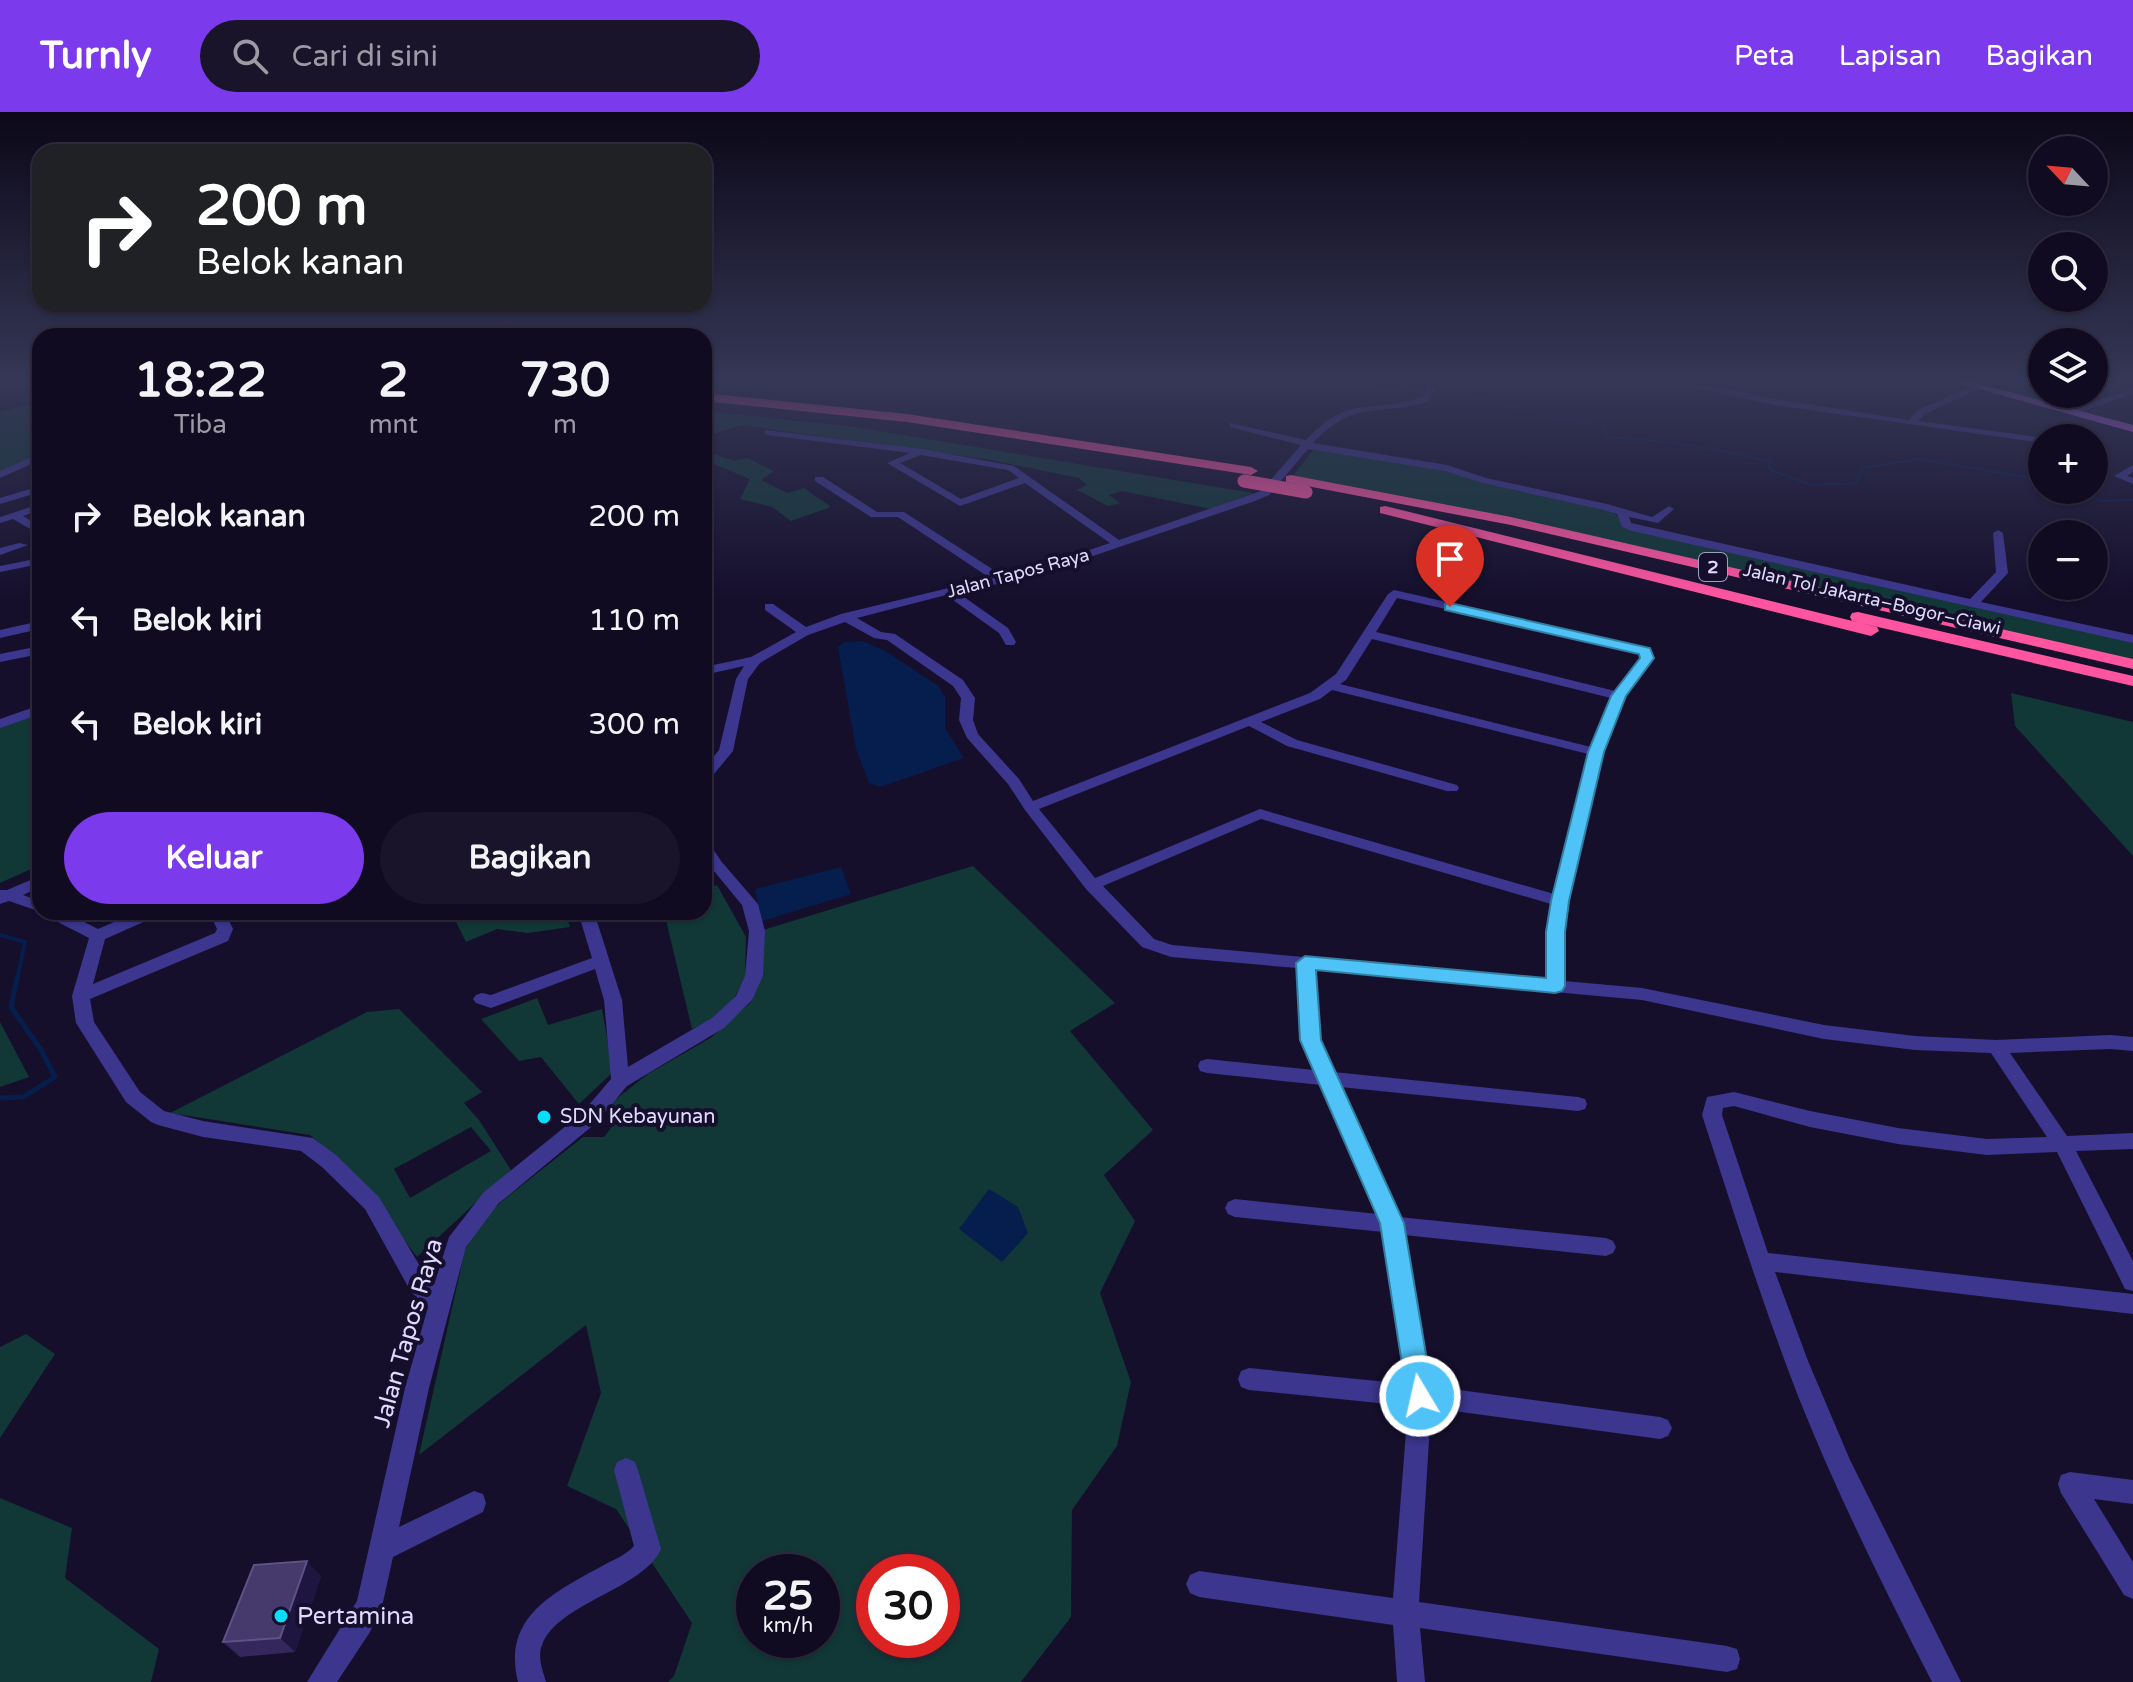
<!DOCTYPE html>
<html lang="id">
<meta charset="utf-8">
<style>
:root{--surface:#100b21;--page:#19142a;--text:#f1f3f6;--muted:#9c9ba5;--line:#302b3f;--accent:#7c3aed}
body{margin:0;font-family:"Varela Round",sans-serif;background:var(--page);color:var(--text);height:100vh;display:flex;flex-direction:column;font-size:30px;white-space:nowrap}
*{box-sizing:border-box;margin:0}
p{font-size:26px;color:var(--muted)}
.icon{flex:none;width:44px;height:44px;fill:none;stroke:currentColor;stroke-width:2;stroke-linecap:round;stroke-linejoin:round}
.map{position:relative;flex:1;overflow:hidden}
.sheet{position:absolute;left:32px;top:216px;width:680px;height:592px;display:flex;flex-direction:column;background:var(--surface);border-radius:24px;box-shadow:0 2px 6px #0004,0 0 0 2px var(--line)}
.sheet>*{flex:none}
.guide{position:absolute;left:32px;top:32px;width:680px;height:168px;border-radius:24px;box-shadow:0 2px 6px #0004,0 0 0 2px var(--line);background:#202124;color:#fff;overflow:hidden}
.needle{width:52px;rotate:296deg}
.tools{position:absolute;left:2028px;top:24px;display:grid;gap:16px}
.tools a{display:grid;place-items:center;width:80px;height:80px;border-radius:50%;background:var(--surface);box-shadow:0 2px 6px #0004,0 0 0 2px var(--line);font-size:40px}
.speed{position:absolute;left:736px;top:1442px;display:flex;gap:16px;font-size:40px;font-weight:700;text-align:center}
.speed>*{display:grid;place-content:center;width:104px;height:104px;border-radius:50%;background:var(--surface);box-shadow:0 2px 6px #0004,0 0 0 2px var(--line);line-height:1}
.speed small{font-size:20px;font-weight:400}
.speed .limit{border:12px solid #d22;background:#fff;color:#111}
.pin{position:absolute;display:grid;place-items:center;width:68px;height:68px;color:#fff;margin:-82px -34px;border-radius:50% 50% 50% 0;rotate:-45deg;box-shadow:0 0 8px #0007}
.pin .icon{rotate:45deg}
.me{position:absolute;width:88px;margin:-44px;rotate:351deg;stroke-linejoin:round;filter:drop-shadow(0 0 6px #0008)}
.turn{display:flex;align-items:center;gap:28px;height:168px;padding:0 32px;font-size:36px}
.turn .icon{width:104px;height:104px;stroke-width:2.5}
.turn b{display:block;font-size:56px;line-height:68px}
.eta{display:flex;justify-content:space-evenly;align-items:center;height:136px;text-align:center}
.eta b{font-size:48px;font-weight:800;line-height:56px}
.cta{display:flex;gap:16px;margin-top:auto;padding:16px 32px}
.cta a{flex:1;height:92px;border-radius:48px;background:var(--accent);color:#fff;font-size:32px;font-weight:800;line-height:92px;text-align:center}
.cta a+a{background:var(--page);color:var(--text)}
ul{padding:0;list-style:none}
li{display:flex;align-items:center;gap:24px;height:104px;padding:0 32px}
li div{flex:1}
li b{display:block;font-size:30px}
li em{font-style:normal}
header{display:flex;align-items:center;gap:48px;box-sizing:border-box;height:112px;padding:0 40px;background:var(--accent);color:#fff}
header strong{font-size:38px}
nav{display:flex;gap:44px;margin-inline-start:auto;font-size:28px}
.search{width:560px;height:72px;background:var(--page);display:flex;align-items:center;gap:20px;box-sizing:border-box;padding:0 28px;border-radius:44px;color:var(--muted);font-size:30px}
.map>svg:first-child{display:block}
</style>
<header>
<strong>Turnly</strong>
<div class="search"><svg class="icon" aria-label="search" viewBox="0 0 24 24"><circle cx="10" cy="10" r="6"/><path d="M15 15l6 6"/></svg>Cari di sini</div>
<nav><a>Peta</a><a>Lapisan</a><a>Bagikan</a></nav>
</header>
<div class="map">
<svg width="2133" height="1570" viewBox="0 0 2133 1570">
<rect width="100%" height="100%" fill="#150f2c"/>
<path fill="#113737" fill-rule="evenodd" d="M40,290V344L0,363V300Z
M704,299L855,315L1253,381L1211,397L1122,379L1109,383L1120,391L1108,394L1077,378L1087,373L1079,366L986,347L741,313L704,325Z
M1313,338L1446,356L1510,376L1610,398L1620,406L1623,415L2133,530V552L1511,409L1293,364Z
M704,339L734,349L747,346L774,359L761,368L787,381L804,376L831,395L791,409L772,395L740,387L750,367L704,348Z
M2011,581L2133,610V744L2015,614Z
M40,598V753L0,771V613Z
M973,754L1115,891L1070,919L1153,1018L1104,1063L1135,1109L1100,1181L1131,1270L1117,1334L1072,1398L1071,1505L1021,1570H668L674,1564L692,1511L616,1397L567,1374L601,1281L586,1213L419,1343L465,1138L480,1109L507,1085L583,1025H604L614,1012L607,994L648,962L712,925L751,890L762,856L763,818ZM754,1460H822V1528H754ZM874,1460H942V1528H874Z
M717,773L746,825L745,867L734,886L717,905L692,917L664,800H704V777Z
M451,800H565L570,815L528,821L497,817L466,830Z
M537,886L548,913L602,897L613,960L579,992L541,945L519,949L481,907Z
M399,897L482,980L464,991L479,1008L511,1058L417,1145L354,1061L310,1023L170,1001L367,900ZM471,1015L491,1039L410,1086L394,1057Z
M0,910L29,965L0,975Z
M26,1222L55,1242L0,1326V1235Z
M0,1386L72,1416L65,1466L159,1537L151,1570H0Z"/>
<path fill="#061e4e" d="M862,529L884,538L938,574L945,585V616L964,646L880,675L869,671L856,637L838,535L845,530Z
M841,755L851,782L762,809L755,777Z
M989,1077L1018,1095L1028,1121L1002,1150L959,1117Z"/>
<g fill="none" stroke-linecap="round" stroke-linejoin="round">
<path stroke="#061e4e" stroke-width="2" d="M1321,267L1345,275L1461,282L1604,315L1606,325C1662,328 1714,335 1768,349L1770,358L1812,373L1856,371L1863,356L1919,347L2042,368
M0,275L24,267
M2073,378L2101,389L2133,388"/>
<path stroke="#061e4e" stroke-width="4" d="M0,823L25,830L17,868"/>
<path stroke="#061e4e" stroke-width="5" d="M0,986L23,985L55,965L41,938L11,895L17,866"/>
<path fill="#3c368f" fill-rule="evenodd" d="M1421,267H1429L1435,277L1429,289C1378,306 1357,285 1313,331L1447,353L1486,366L1607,392L1652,405L1669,394L1674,397L1658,411L1629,405L1631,411L1970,487L1996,460L1993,421L1998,418L2003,421L2008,461L1981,490L2133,523V531L1632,419L1622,415L1617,402L1604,398L1483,371L1445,359L1308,337L1269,383L1255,389L1028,466L957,480L1008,516L1016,530L1014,533H1006L999,521L946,483L857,506L881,520L895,522L963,568L975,586L973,608L978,622L1019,667L1033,689L1310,581L1336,562L1388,482L1394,478L1649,536L1653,546L1624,584L1603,640L1568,789L1563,820L1564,869L1642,876L1824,913L1915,924L1996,928L2110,923L2133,925V939L2110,937L2010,941L2067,1024L2133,1021V1037L2076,1039L2133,1149V1179L2125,1177L2057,1040L1987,1043L1898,1032L1810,1015L1734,994L1723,996L1722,1003L1768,1141L2133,1182V1202L1775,1160L1808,1249L1850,1348L1961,1570H1932C1884,1476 1837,1382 1798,1284C1762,1191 1733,1098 1702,1003L1707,985L1734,980L1810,999L1898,1016L1987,1027L2047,1025L1991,941L1915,938L1824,927L1642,888L1314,858L1319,928L1334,960L1578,985L1585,987L1587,992L1585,997L1578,999L1340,975L1399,1105L1606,1126L1613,1129L1616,1135L1613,1141L1606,1144L1404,1123L1430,1274L1660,1305L1668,1308L1672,1316L1668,1324L1660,1327L1431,1296L1419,1490L1727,1534L1737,1537L1740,1547L1737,1557L1727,1560L1420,1516L1425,1570H1397L1393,1513L1199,1485L1190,1481L1186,1472L1190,1463L1199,1459L1393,1486L1408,1294L1249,1278L1241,1275L1238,1267L1241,1259L1249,1256L1407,1272L1383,1120L1235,1105L1228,1102L1225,1096L1228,1090L1235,1087L1378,1102L1321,973L1207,961L1200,959L1198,954L1200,949L1207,947L1314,958L1301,928L1297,856L1171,845L1142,835L1086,777L1025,698L1008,672L967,626L959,608L961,586L953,574L887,528L874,526L845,510L808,523L760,551L748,567L733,639L709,668L704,669V656L719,638L736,567L744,554L704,563V555L751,545L796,520L765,498V492H773L806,515L841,502L990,466L898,405H871L815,369V365H823L877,400H904L1003,464L1022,461L1110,431L1025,371L960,394L887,351L910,341L768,323L765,322V318L922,337L1014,354L1119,428L1261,379L1301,333L1230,315V311L1306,328C1352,280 1370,303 1422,285L1427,277ZM921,343L1008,358L1019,366L961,387L900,351ZM1397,486L1639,541L1641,546L1615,579L1376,520ZM1372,527L1611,586L1591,635L1340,572L1346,568ZM1332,578L1588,642L1554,782L1260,697L1095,766L1039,697L1249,614L1287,634L1447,679H1457L1459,676L1457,673L1297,628L1261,610L1320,587ZM1261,707L1551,792L1547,820L1546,867L1172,833L1154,827L1103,774Z
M1637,267L1665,269L1679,267L1681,269L1665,275Z
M1697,271L1775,287L1909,308L1918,298L1977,272L1980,273V277L1924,302L1918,309L2045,326H2042V331L1775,293L1694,276V272Z
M2133,276V282L2074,302L2066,300Z
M40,341V348L0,366V359Z
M2133,353V360L2127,364L2133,366V372L2114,364Z
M40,374V380L0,392V386Z
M40,392V398L23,404L40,414V418H32L13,407L0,411V405Z
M19,431L28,433L0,443V436Z
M40,446V452L0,460V454Z
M40,509V517L0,526V518Z
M40,534V542L0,550V542Z
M40,593V602L0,616V607Z
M704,729L709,731L721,749L758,792L765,819L763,864L752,888L724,916L627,974L596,1011L498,1092L466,1135L429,1276L399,1415L474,1379L483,1382L486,1391L483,1400L393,1445L383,1490L370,1520L337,1570H307L357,1489L405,1276L428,1195L411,1180L365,1097L322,1055L301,1039L203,1025L158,1013L151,1010L126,990L76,911L72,884L89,826L46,804L44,800H65L98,817L137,800H159L157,804L105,827L93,872L215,821L217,817L209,800H225L233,817L228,829L90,887L94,910L140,980L164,999L203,1009L313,1026L336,1043L379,1085L427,1166L434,1173L449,1125L484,1080L582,1001L611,967L604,888L595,857L491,896L476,891L473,887L476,883L482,881L491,883L592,846L578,800H594L622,888L628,955L712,906L736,884L745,864L749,819L742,793L704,747Z
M40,764V775L23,783L40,789L41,800L9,789L0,792V778H7Z
M626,1346L635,1350L638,1358L661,1437C644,1477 557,1491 542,1533C537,1545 543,1559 546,1570H518C502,1505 553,1481 602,1454C613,1448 626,1443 634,1434L614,1358L617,1350Z
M2070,1360L2133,1368V1392L2094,1387L2133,1450V1487L2124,1483L2061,1381L2058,1372L2061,1363Z"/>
<path fill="#c961ff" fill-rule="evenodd" d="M1944,267H1961L2133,313V320Z"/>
<path fill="#ff55a1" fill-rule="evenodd" d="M704,281L907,302L1251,355L1258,359L1251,363L907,310L704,289Z
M1291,363L1511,405L2133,547V557L1511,413L1286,370V364Z
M1385,394L1877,515L1879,519L1871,524L1380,401V395Z
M1858,500L2133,564V574L1852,509L1850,505L1852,501Z"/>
<path stroke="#ff55a1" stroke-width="13" d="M1244,369L1306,380"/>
</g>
<path fill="#33275b" d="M321,1464L295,1540L240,1545L223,1530Z"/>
<path fill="#1f1541" d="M307,1449L321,1464L295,1540L280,1526Z"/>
<path fill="#463a6d" stroke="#5e5384" stroke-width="2" d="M307,1449L280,1526L223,1530L254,1453Z"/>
<linearGradient id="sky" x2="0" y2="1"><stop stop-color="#0c0818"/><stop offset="0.55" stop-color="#353756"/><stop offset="1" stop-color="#353756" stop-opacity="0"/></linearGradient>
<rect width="2133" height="487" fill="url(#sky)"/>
<path fill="#4fc3f7" stroke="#337fa1" stroke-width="2" d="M1450,491L1650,536L1654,546L1626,584L1604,640L1569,789L1565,820V874L1562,879L1555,881L1316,858L1321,928L1404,1111L1433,1284L1429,1293L1420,1296L1411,1293L1407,1284L1380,1111L1300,928L1296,851L1305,844L1546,866V820L1551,789L1588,640L1611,584L1640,546L1639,542L1445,498V492Z"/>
<g fill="#06deff" stroke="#150f2c" stroke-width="3">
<circle cx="544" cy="1005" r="8"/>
<circle cx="281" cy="1504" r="8"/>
</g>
<g text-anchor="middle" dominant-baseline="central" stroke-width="8" stroke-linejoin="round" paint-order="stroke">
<rect fill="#150f2c" stroke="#a39dc0" stroke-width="2" x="1699" y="441" width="28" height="28" rx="6"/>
<g font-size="18" font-weight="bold" fill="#e0daff">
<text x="1713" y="455">2</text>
</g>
<g font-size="18" fill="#e0daff" stroke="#150f2c">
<text transform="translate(1018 461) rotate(-15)">Jalan Tapos Raya</text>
<text transform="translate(1872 487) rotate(13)">Jalan Tol Jakarta–Bogor–Ciawi</text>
</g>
<g font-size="20" fill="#e0daff" stroke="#150f2c" text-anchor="start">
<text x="560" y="1005">SDN Kebayunan</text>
</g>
<g font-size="24" fill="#e0daff" stroke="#150f2c">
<text transform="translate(408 1221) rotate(-74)">Jalan Tapos Raya</text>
</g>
<g font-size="24" fill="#e0daff" stroke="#150f2c" text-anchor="start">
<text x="297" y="1504">Pertamina</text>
</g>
</g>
</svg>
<div class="tools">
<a><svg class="needle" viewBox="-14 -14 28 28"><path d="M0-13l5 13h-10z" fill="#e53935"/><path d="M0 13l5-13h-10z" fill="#9c9ba5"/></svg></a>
<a><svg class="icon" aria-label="search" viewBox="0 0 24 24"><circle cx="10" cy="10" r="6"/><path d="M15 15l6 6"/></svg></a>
<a><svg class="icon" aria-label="layers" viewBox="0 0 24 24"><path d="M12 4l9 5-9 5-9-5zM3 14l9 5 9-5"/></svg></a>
<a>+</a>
<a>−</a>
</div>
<div class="speed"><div>25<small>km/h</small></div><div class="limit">30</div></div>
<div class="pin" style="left:1450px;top:495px;background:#d93025"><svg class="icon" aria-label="arrive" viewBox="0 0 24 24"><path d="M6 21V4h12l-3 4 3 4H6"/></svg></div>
<svg class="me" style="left:1420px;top:1284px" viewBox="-20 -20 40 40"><circle r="17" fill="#4fc3f7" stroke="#fff" stroke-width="3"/><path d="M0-11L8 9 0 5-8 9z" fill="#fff"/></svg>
<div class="guide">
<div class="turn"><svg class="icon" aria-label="right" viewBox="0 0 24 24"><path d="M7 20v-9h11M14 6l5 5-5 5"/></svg><div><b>200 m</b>Belok kanan</div></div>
</div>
<section class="sheet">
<div class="eta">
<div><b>18:22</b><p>Tiba</p></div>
<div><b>2</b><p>mnt</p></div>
<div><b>730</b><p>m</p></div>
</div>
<ul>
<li><svg class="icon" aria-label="right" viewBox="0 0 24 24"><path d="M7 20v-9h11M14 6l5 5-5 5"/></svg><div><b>Belok kanan</b></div><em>200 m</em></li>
<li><svg class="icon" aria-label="left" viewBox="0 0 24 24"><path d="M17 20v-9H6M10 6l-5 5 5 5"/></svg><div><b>Belok kiri</b></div><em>110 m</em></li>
<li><svg class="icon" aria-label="left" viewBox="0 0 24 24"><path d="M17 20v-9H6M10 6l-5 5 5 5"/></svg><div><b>Belok kiri</b></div><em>300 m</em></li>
</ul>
<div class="cta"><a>Keluar</a><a>Bagikan</a></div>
</section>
</div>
